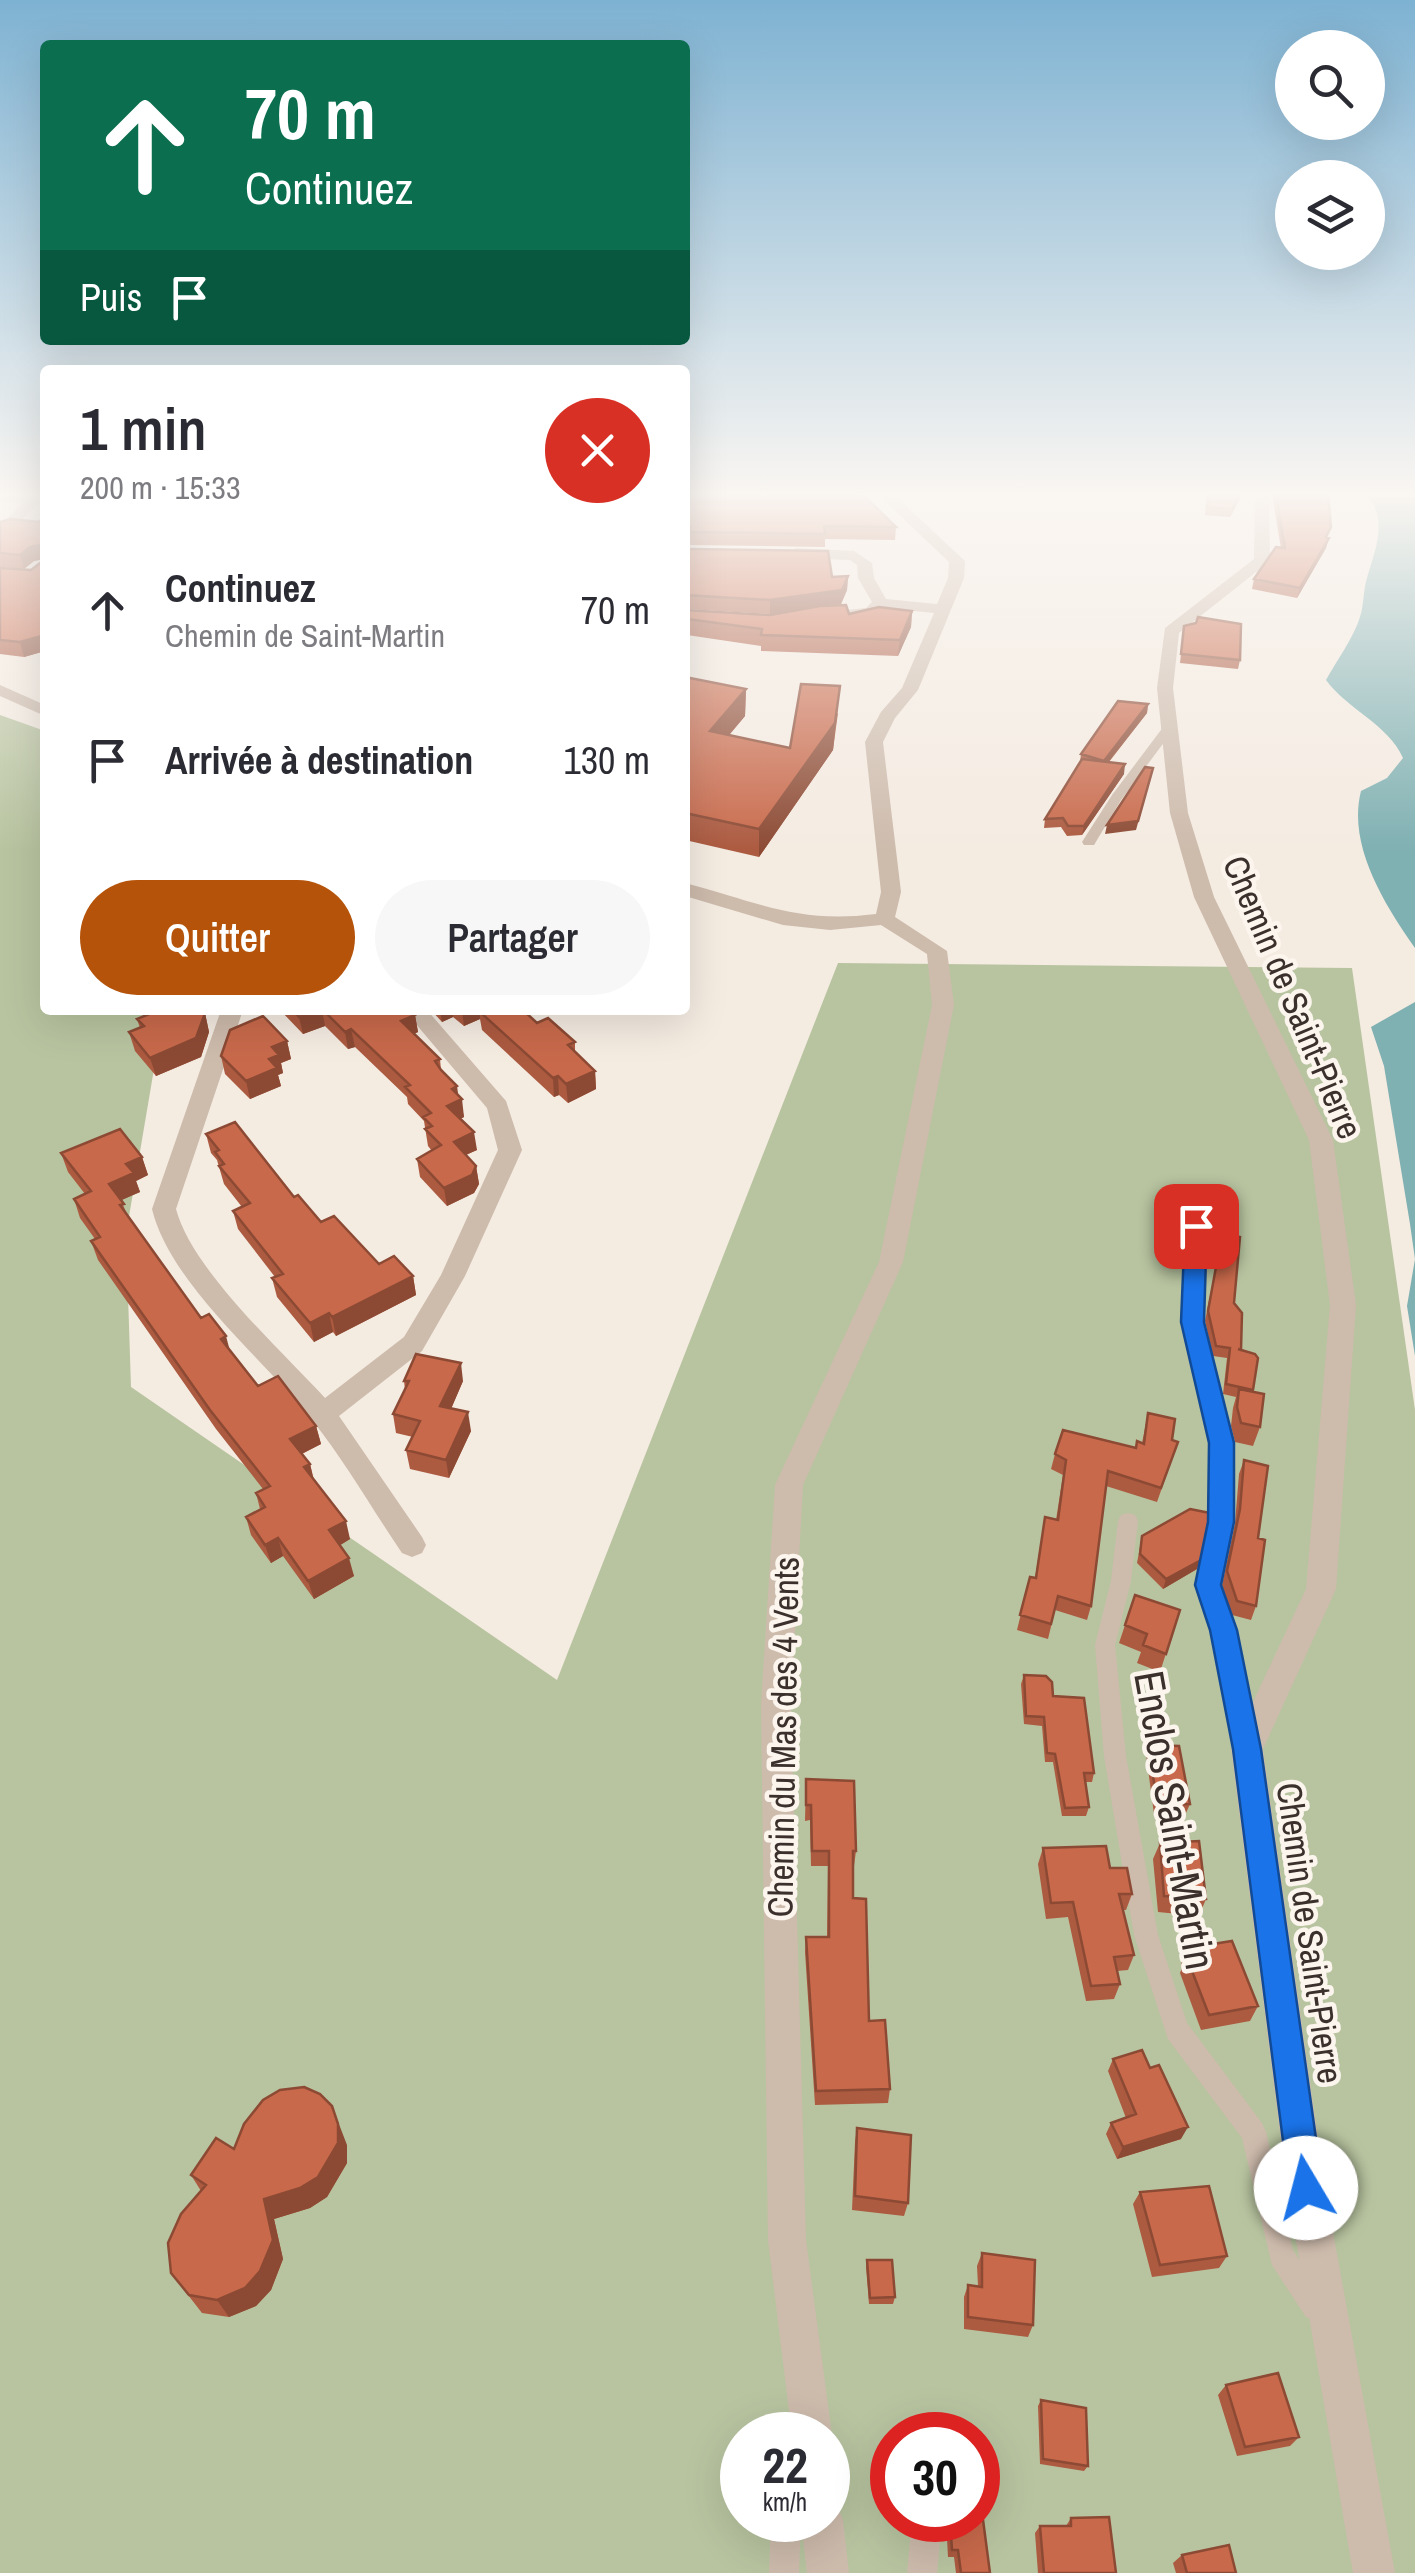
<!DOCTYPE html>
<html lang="fr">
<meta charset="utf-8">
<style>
:root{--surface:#fff;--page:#f7f7f7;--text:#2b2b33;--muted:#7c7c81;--accent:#b45309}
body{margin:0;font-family:"Archivo Narrow",sans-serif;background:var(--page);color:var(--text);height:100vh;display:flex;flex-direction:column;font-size:38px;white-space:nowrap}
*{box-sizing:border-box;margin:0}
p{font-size:32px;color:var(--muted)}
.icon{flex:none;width:55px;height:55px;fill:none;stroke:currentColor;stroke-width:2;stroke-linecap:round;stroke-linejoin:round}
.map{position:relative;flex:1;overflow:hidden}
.side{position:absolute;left:40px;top:365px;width:650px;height:650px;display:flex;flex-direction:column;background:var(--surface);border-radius:10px;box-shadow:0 10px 40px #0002}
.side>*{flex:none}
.banner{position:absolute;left:40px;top:40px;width:650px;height:305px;border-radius:10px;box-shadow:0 10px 40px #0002;background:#0b6e4f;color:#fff;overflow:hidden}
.tools{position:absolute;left:1275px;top:30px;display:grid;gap:20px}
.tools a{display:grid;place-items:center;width:110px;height:110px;border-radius:50%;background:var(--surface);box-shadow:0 10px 40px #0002;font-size:50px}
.speed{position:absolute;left:720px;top:2412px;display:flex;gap:20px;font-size:50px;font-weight:700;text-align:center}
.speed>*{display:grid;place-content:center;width:130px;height:130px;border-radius:50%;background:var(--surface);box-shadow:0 10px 40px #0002;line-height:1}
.speed small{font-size:25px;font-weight:400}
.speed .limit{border:15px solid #d22;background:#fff;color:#111}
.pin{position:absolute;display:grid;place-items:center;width:85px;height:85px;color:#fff;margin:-42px;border-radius:20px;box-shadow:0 5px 15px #0006}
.me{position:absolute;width:110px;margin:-55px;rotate:352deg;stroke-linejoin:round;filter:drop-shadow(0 0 8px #0008)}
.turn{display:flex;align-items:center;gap:35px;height:210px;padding:0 40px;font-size:45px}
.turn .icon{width:130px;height:130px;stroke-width:2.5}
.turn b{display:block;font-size:70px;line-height:85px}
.then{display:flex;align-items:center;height:95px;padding:0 40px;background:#0003;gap:20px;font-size:38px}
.round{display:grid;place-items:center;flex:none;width:105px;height:105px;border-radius:52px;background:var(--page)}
.summary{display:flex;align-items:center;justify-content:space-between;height:170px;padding:0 40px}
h1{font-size:60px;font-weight:600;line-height:75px}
.primary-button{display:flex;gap:20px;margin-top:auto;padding:20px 40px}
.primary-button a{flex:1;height:115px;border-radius:60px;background:var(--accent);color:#fff;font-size:40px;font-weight:600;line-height:115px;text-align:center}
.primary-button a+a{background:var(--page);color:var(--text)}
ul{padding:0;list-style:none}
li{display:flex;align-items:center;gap:30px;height:150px;padding:0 40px}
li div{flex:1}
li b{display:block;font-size:38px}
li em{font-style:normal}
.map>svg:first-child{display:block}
</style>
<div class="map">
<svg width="1415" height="2573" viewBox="0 0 1415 2573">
<rect width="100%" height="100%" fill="#f4ebe1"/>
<path fill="#b8c4a0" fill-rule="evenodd" d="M0,715L45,731V1010H164L126,1234L131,1387L557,1680L838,963L1352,968L1415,1410V2573H0ZM742,2435H828V2520H742ZM892,2435H978V2520H892Z"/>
<path fill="#7fb0b2" d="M1362,491H1415V948C1385,905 1347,845 1361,791L1387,778L1403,758C1388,724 1348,710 1326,680C1337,660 1353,639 1360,617C1364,605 1363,591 1367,578C1375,550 1391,515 1362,491Z
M1415,1002V1356L1407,1306L1415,1259L1410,1224L1384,1066L1371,1027Z"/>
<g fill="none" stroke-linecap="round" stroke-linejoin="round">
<path fill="#cdbbac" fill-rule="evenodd" d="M1164,726L1174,729L1121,800L1094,845H1084L1082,842L1112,795Z
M1196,1220L1204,1226L1201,1321L1231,1443V1522L1218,1585L1233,1630L1258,1749L1255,1756L1247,1759L1239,1756L1236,1749L1213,1630L1198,1585L1211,1522L1213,1443L1183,1321L1188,1226Z
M1128,1513L1135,1515L1138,1521L1131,1581L1115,1645L1126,1756L1158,1935L1187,2023L1262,2123L1266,2132L1293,2250L1330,2307L1326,2317L1316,2321L1306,2317L1272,2265L1242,2138L1168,2039L1134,1935L1104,1756L1095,1645L1111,1581L1118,1521L1121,1515Z
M771,2520H801L799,2573H769Z
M912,2520H942L937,2573H907Z"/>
<path fill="#cdbbac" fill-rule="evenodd" d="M874,491H890L965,561L964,578L918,690L895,718L883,742L901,892L895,917L947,951L954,1005L903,1262L803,1485L791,1704L806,2240L832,2435L828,2446V2435H792L768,2240L761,1704L775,1485L879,1262L932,1005L927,954L881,925L830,930L783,925L685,896V883C758,902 797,924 876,914L881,892L865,742L881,712L902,688L934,613L884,608L870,617H837V611L866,608L872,602L858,578L857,565L850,560L796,558L788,553L796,548L854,551L872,563L874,578L886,599L937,604L948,578L949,562Z
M1255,491H1269L1270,561L1179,633L1173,688L1188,813L1214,897L1333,1140L1356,1305L1336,1589L1263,1749L1325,2188L1395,2573H1353L1287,2188L1231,1749L1306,1589L1330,1305L1309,1140L1194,897L1170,813L1157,688L1165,628L1254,559Z
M0,493L31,495L39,503L11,530H1V524L23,503L0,501Z
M0,685L45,705V716L0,696Z
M221,1010H243L176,1209C192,1270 281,1350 325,1398L404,1337L441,1275L498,1150L487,1108L404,1010H427L506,1101L522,1150L465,1276L422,1351L339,1416L422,1537L426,1545L422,1553L412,1557L402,1553C372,1509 345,1461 312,1420C264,1359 170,1284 152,1209Z
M828,2501L837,2505L843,2520L849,2573H807L801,2520H828Z"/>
</g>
<path fill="#ac5a40" d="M685,491L896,527L895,540L825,539V547L690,545V540H685Z
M1208,491H1244L1230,517L1205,515Z
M1275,491L1328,538L1326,548L1297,598L1252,589L1254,579L1281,548L1273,500Z
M45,516V651L24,657L0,654V568L31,570L44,559L34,561L24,569L0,567V522H39Z
M685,575L848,576L847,590L841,604L831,605L849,614L912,611L911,627L898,656L761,651V646L687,635L686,610L770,615L794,611L770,614L685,609Z
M1184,626L1240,660L1238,669L1180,663Z
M685,677L746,689L745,716L729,735L790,748L838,713L833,750L759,857L685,840Z
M1148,704L1147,713L1109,762L1124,774L1082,835L1067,836L1061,827L1044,828L1045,819L1080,762L1081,754Z
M151,1010H202L205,1013L209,1032L201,1057L156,1076L135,1051L129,1032L140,1028L137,1019L152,1013Z
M280,1010H412L415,1015L418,1032L414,1034L440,1059L441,1070L459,1096L464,1117L460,1119L477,1150L466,1155L476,1166L479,1184L474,1193L447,1206L420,1177L417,1159L432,1151L428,1146L424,1121L408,1104L407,1097L355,1047L348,1049L325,1026L303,1034Z
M431,1010H523L537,1023L575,1042V1052L595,1071L596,1089L568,1103L559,1095L554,1097L482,1030L480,1019L464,1026L453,1017L442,1022Z
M287,1041L291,1059L281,1063L283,1073L278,1075L281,1086L250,1099L225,1074L221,1056Z
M206,1134L294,1197L321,1222L379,1264L413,1276L416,1295L336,1336L333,1332L314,1342L277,1297L272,1278L275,1277L238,1229L233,1211L242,1207L224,1184L217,1160L211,1153Z
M61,1153L142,1157L148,1175L136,1181L140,1192L121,1200L128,1217L201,1318L258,1386L316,1426L321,1444L302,1454L310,1464L314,1480L350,1539L340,1545L354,1576L314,1599L283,1556L271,1563L251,1535L246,1517L260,1509L256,1493L263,1489L216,1429L98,1260L91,1241L95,1239L80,1218L74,1199L85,1194L68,1172Z
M1222,1234L1241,1350L1260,1427L1253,1446L1235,1442L1231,1426L1233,1408L1236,1397L1223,1394L1227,1358L1213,1356L1205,1321Z
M404,1381H463L451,1409L471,1431L449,1478L410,1469L406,1450L413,1437L396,1433L393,1414L405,1390Z
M1148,1413L1172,1440L1178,1442L1157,1502L1106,1486L1091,1606L1087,1620L1055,1610L1048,1639L1017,1630L1030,1577L1035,1578L1045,1517L1056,1520L1063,1475L1051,1469L1055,1454L1135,1448L1137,1441L1142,1443Z
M1244,1460L1258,1538L1256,1606L1251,1620L1232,1615L1222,1585L1235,1523L1239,1474Z
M1142,1536L1197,1569L1163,1589L1137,1563Z
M1135,1595L1180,1610L1160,1672L1137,1663L1141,1652L1119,1643Z
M1024,1675L1053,1696L1094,1773L1092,1782H1085L1089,1807L1086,1816H1062L1053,1762H1045L1042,1726L1024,1724L1021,1684Z
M1149,1745L1190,1804L1186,1813L1154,1814L1146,1754Z
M806,1779L856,1851L854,1866H853V1898L869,2021L890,2089L888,2103L815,2105L805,1952L806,1937H827L828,1866H811L810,1820L805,1821Z
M1160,1843L1206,1899L1199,1916L1158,1912L1153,1859Z
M1043,1848L1110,1868L1132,1894L1126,1910H1123L1134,1955L1128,1970L1117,1971L1120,1984L1114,1999L1086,2001L1068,1917L1046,1919L1038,1864Z
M1188,1948L1258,2006L1250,2021L1201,2030L1180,1973L1182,1968L1181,1964Z
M1113,2059L1181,2139L1117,2159L1106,2134L1111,2123L1126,2118L1108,2071Z
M857,2128L908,2203L904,2216L852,2210L855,2142Z
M347,2145V2163L327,2197L310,2208L274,2219L283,2259L271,2290L256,2306L229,2317L202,2313L171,2273L201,2191L191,2175L234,2149Z
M1140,2192L1227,2256L1219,2268L1152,2277L1133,2204Z
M982,2253L1033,2325L1028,2337L964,2329V2297L968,2285L978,2286L977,2266Z
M867,2260L895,2297L893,2304H869L866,2267Z
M1226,2385L1299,2437L1290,2446L1237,2456L1218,2395Z
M1041,2400L1088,2466L1084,2471L1040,2464L1038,2406Z
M1071,2518L1116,2573H1038L1035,2533L1040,2526H1066Z
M946,2520H978L990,2573H956L954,2557H948Z
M1182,2555L1236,2573H1176L1173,2563Z"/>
<path fill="#8c4a34" d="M1241,491H1244L1230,517L1232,509Z
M1329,538L1326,548L1297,598L1300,588Z
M41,545L45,559L34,561L24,569L20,555L30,547Z
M848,576L847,590L841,604L770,614V600Z
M912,611L911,627L898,656L900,640Z
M45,635V651L24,657L20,642Z
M840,686L833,750L759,857V829Z
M746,689L745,716L710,758V731Z
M1148,704L1147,713L1102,770L1104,761Z
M1125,764L1124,774L1082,835L1084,826Z
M1153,768L1136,830L1105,834L1107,825Z
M316,1010H322L325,1026L303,1034L299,1017Z
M440,1010H452L453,1017L442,1022Z
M462,1010H495L480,1012V1019L464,1026Z
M205,1013L209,1032L201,1057L156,1076L150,1058Z
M415,1015L418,1032L404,1038L401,1021Z
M351,1029L355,1047L348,1049L345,1032Z
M287,1041L291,1059L281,1063L283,1073L278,1075L281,1086L250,1099L246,1081L269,1059L272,1047Z
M595,1071L596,1089L568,1103L566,1084Z
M558,1076L559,1095L554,1097L553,1078Z
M457,1086L459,1100L462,1099L464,1117L449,1124L447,1106L452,1089Z
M474,1132L477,1150L456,1159L454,1142Z
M142,1157L148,1175L136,1181L140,1192L115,1203L109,1184L126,1164Z
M476,1166L479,1184L474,1193L447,1206L444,1188Z
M413,1276L416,1295L336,1336L332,1317Z
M329,1313L333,1332L314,1342L310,1323Z
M226,1336L231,1355L221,1339Z
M461,1363L463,1381L444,1425L440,1406Z
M468,1412L471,1431L449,1478L446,1460Z
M316,1426L321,1444L295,1457L290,1439Z
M310,1464L314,1482L304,1467Z
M346,1521L350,1539L334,1549L329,1530Z
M278,1538L283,1556L271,1563L265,1545Z
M349,1558L354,1576L314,1599L308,1581Z
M1201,1560L1197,1569L1163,1589L1166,1579Z
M332,2106L347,2145V2163L327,2197L310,2208L274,2219L283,2259L271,2290L256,2306L229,2317L217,2300L264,2199Z
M1188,2127L1181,2139L1117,2159L1123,2147Z"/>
<path fill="#c8694b" stroke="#8c4a34" stroke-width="2.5" d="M685,491L697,493L721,491H859L896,527L824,526L825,534L690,532V527H685Z
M1209,491H1241L1232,509L1207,507Z
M1275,491L1328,494L1331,527L1326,537L1329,538L1300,588L1254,579L1276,547L1285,548Z
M45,516V635L20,642L0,640V568L31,570L44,560L45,549L41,545L30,547L20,555L0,553V522L11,519L39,522Z
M688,549L828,551L832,577L848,576L842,590L770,600L685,595V575H687Z
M846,605L849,614L879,607L912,611L900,640L761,635L762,629L687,619L686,610L770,615L820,606Z
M1198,617L1241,624L1240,660L1181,654L1184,626L1196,623Z
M685,677L746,689L710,731L790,748L801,684L840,686L835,723L759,829L685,813Z
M1118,701L1148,704L1104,761L1081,754Z
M1082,759L1125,764L1084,826H1068L1063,818L1045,819Z
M1145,767L1153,768L1138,821L1107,825Z
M159,1010H202L205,1013L196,1038L150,1058L129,1032L144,1026L137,1019Z
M293,1010H316L299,1017Z
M323,1010H412L415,1015L401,1021L440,1059L435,1061L441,1070L457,1086L452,1089L462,1099L447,1106L474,1132L454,1142L476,1166L472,1175L444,1188L417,1159L441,1145L425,1129L432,1126L423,1117L431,1113L405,1087L410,1085L351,1029L345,1032Z
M485,1010H523L537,1023L548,1018L575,1042L568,1045L595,1071L566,1084L558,1076L553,1078L480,1012Z
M263,1016L287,1041L272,1047L279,1055L269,1059L277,1068L246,1081L221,1056L230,1030Z
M235,1122L294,1197L298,1195L321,1222L334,1216L379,1264L394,1256L413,1276L332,1317L329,1313L310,1323L272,1278L283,1274L233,1211L250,1203L219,1166L224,1164L215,1152L219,1150L206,1134Z
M120,1129L142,1157L126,1164L134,1173L109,1184L124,1204L120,1205L201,1318L209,1314L226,1336L221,1339L258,1386L278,1376L316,1426L290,1439L310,1464L304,1467L346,1521L329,1530L349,1558L308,1581L278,1538L265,1545L246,1517L265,1507L256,1493L270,1486L210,1410L91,1241L100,1237L74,1199L91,1191L61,1153Z
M1222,1234L1240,1237L1234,1303L1242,1313L1241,1350L1238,1349L1255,1354L1258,1358L1253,1390L1226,1384L1230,1348L1216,1346L1208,1311Z
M416,1354L461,1363L440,1406L468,1412L446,1460L406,1450L420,1421L393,1414L409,1381H404Z
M1239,1389L1264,1394L1260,1427L1241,1423L1237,1407Z
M1148,1413L1175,1419L1172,1440L1178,1442L1161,1488L1108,1471L1091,1606L1058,1596L1051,1624L1020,1615L1030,1577L1036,1578L1045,1517L1058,1520L1066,1460L1055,1454L1063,1430L1136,1448L1137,1441L1144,1444Z
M1244,1460L1268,1466L1258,1538L1265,1540L1256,1606L1237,1601L1227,1571L1240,1509Z
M1190,1509L1210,1513L1201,1560L1166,1579L1140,1554L1142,1536Z
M1135,1595L1180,1610L1166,1654L1143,1645L1147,1634L1125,1625Z
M1024,1675L1046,1676L1052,1682L1053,1696L1084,1698L1094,1773H1084L1089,1807L1065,1808L1055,1754L1047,1753L1044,1717L1026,1716Z
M1149,1745L1179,1746L1190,1804L1157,1805Z
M806,1779L854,1781L856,1851H853V1898L866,1899L869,2021L885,2020L890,2089L816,2091L806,1937H829V1851H812L811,1805H806Z
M1199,1841L1206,1899L1164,1896L1160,1843Z
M1106,1846L1110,1868H1127L1132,1894H1119L1134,1955L1114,1957L1120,1984L1091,1986L1073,1902L1051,1903L1043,1848Z
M1232,1941L1258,2006L1209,2015L1187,1958L1191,1956L1188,1948Z
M1142,2050L1150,2068L1159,2065L1188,2127L1123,2147L1111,2123L1136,2114L1113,2059Z
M304,2087L320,2094L332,2106L338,2124V2143L318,2177L300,2188L264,2199L273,2240L260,2271L245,2288L217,2300L189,2295L171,2273L168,2243L181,2214L206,2185L191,2175L216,2138L234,2149L244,2124L263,2100L280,2090Z
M857,2128L911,2135L908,2203L855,2196Z
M1209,2186L1227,2256L1160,2265L1140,2192Z
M982,2253L1035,2260L1033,2325L968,2317V2285L982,2287Z
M867,2260H892L895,2297L870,2298Z
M1278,2373L1299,2437L1245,2447L1226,2385Z
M1041,2400L1086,2408L1088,2466L1043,2459Z
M978,2512H982L990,2573H961L958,2550H952L950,2520H978Z
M1109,2517L1116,2573H1044L1040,2526H1071V2518Z
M1229,2545L1236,2573H1187L1182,2555Z"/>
<linearGradient id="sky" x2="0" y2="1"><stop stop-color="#7eb2d2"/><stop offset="0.58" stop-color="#faf6f2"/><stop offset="1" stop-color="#faf6f2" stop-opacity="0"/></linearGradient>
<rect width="1415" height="852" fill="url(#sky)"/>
<path fill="#1a73e8" stroke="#114b97" stroke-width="2.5" d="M1196,1218L1207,1226L1204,1322L1234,1443V1522L1221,1585L1237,1630L1261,1749L1323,2188L1318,2200L1306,2205L1294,2200L1289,2188L1233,1749L1210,1630L1195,1585L1208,1522L1209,1443L1181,1322L1185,1226Z"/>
<g text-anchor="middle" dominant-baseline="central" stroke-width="9" stroke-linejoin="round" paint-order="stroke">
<g font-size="35" fill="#3b302b" stroke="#fbf5ee">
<text transform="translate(1293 997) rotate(67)">Chemin de Saint-Pierre</text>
<text transform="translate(783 1737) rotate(-89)">Chemin du Mas des 4 Vents</text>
<text transform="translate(1310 1933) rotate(82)">Chemin de Saint-Pierre</text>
</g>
<g font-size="42" fill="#3b302b" stroke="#fbf5ee">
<text transform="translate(1175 1820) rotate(80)">Enclos Saint-Martin</text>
</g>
</g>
</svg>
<div class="tools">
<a><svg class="icon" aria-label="search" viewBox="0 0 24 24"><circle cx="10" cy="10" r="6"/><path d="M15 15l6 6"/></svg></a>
<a><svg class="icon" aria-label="layers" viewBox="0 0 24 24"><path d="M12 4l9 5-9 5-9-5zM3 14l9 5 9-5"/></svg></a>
</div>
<div class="speed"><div>22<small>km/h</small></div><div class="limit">30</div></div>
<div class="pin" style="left:1196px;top:1226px;background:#d93025"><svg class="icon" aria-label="arrive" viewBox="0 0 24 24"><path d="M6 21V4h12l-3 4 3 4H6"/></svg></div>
<svg class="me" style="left:1306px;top:2188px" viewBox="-20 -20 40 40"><circle r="19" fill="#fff"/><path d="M0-13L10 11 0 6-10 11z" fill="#1a73e8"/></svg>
<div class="banner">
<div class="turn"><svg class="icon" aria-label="ahead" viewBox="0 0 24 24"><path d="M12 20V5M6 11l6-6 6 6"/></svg><div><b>70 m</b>Continuez</div></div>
<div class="then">Puis<svg class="icon" aria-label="arrive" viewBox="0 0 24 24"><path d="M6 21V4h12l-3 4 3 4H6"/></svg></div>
</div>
<section class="side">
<div class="summary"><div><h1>1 min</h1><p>200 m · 15:33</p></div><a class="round" style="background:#d93025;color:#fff"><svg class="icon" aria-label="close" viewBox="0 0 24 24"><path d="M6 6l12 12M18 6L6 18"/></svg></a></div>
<ul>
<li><svg class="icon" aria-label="ahead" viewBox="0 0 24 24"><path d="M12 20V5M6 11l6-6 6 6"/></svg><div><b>Continuez</b><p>Chemin de Saint-Martin</p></div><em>70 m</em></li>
<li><svg class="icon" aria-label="arrive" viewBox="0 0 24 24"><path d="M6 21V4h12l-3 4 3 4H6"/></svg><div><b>Arrivée à destination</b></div><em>130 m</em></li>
</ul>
<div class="primary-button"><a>Quitter</a><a>Partager</a></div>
</section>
</div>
